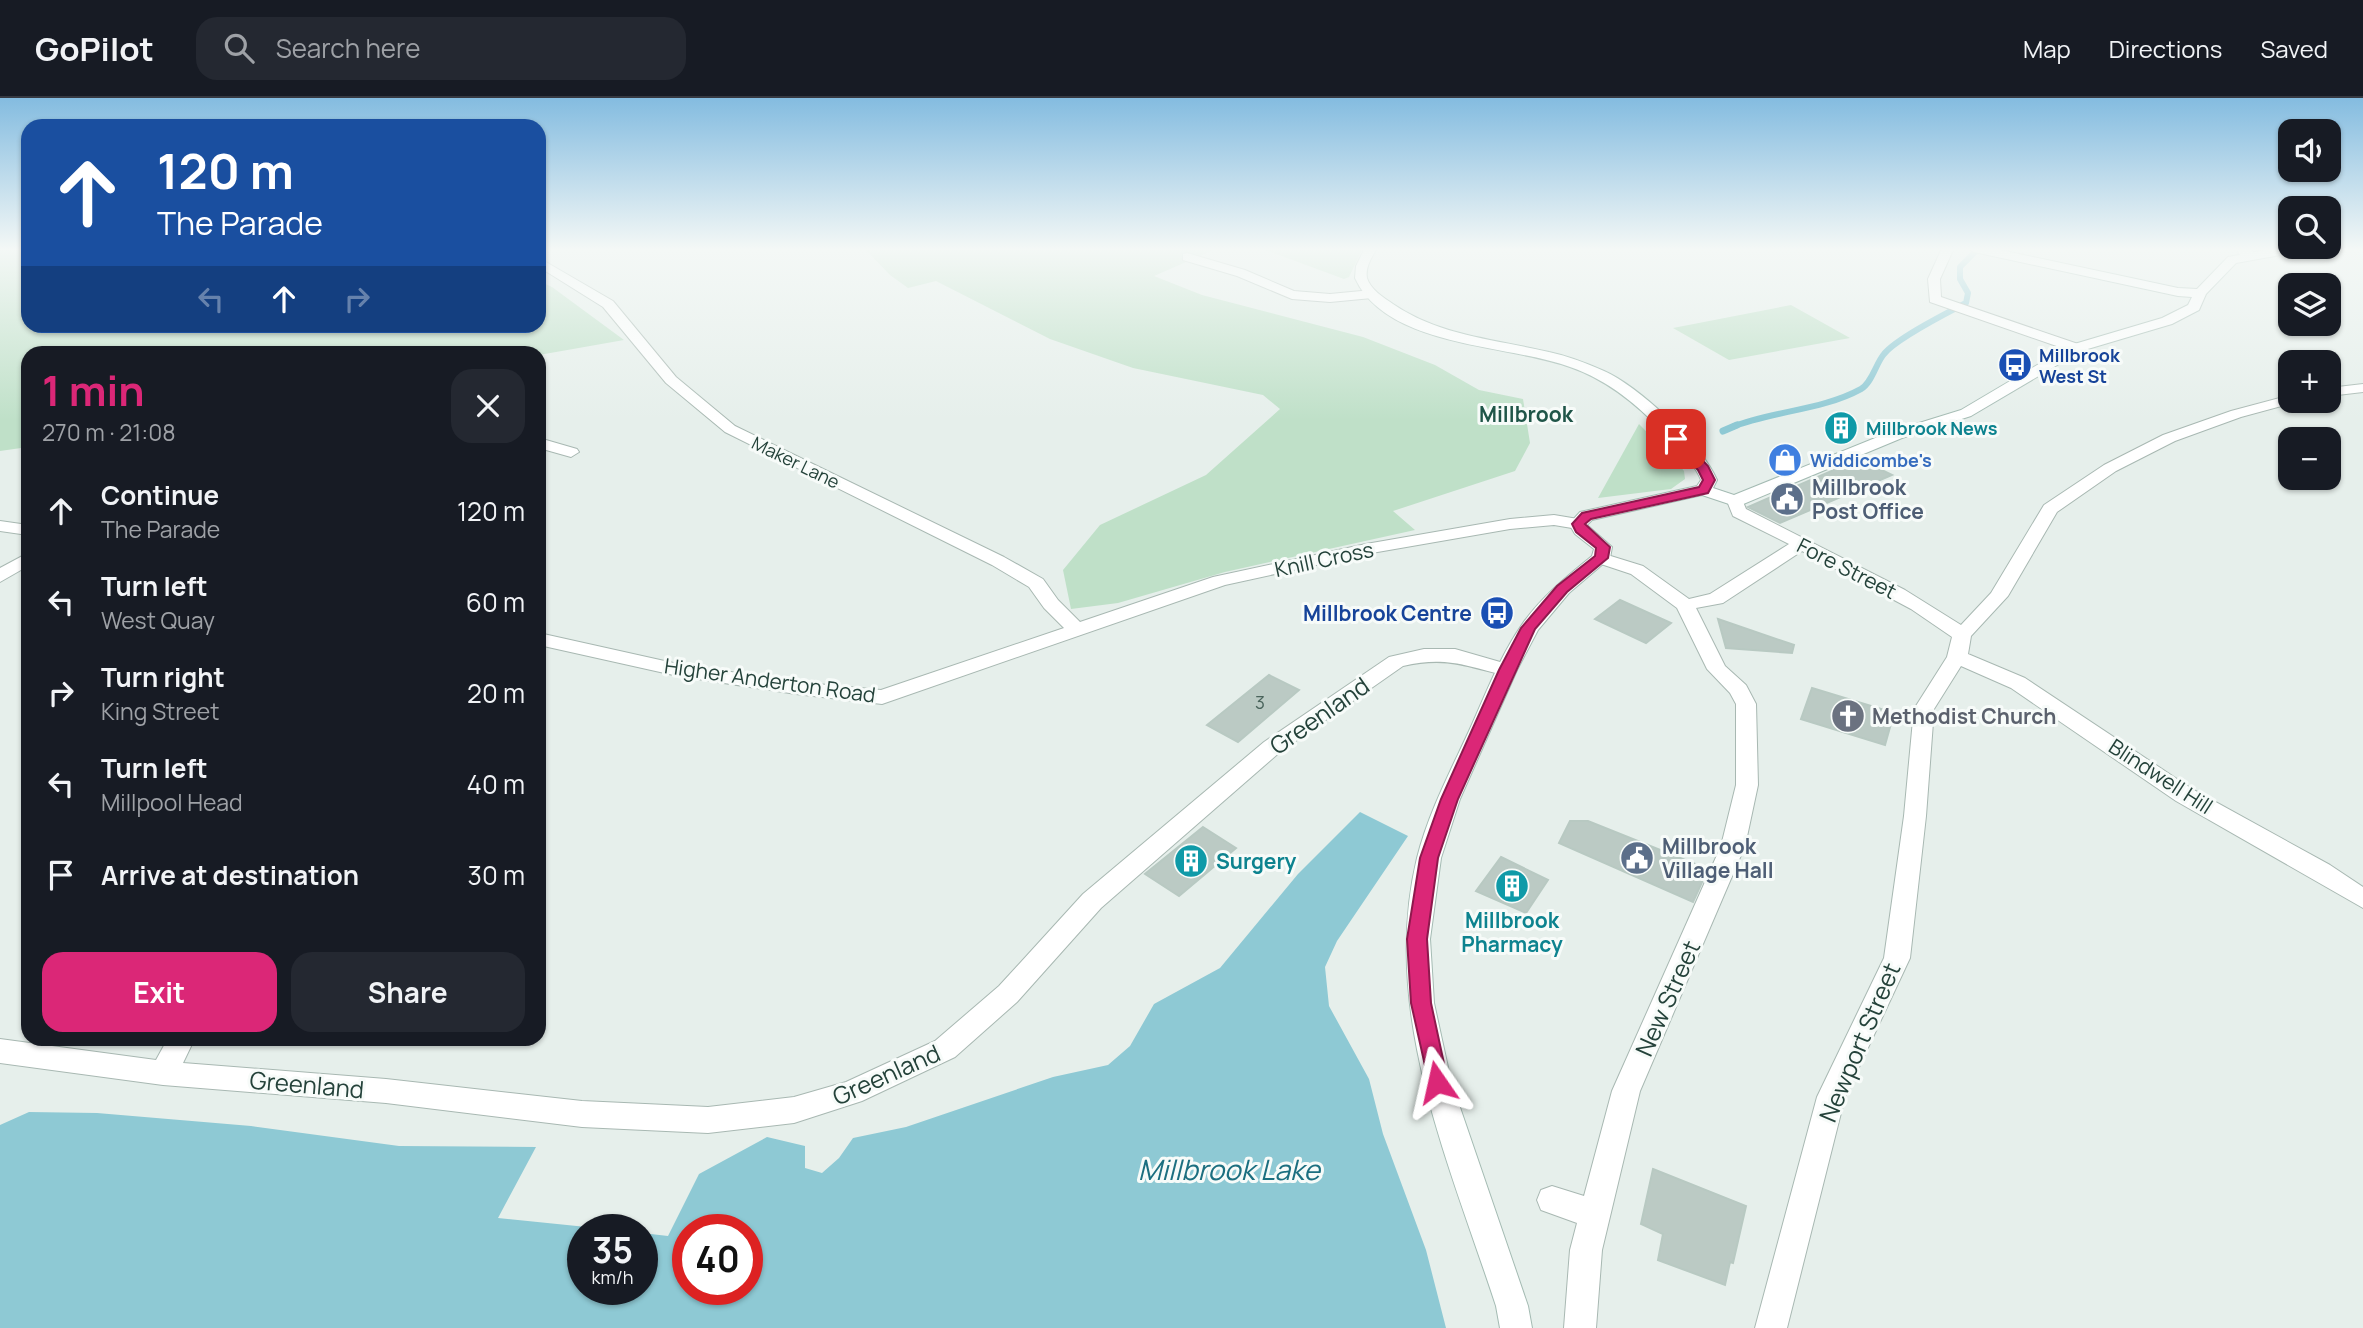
<!DOCTYPE html>
<meta charset="utf-8">
<style>
:root{--surface:#171b24;--page:#242831;--text:#f1f3f6;--muted:#9ea1a6;--line:#363941;--accent:#db2777}
body{margin:0;font-family:Manrope,sans-serif;background:var(--page);color:var(--text);height:100vh;display:flex;flex-direction:column;font-size:26px;white-space:nowrap}
*{box-sizing:border-box;margin:0}
p{font-size:23px;color:var(--muted)}
.icon{flex:none;width:38px;height:38px;fill:none;stroke:currentColor;stroke-width:2;stroke-linecap:round;stroke-linejoin:round}
.map{position:relative;flex:1;overflow:hidden}
.details{position:absolute;left:21px;top:248px;width:525px;height:700px;display:flex;flex-direction:column;background:var(--surface);border-radius:21px;box-shadow:0 2px 5px #0004}
.details>*{flex:none}
.banner{position:absolute;left:21px;top:21px;width:525px;height:214px;border-radius:21px;box-shadow:0 2px 5px #0004;background:#1a4fa0;color:#fff;overflow:hidden}
.tools{position:absolute;left:2278px;top:21px;display:grid;gap:14px}
.tools a{display:grid;place-items:center;width:63px;height:63px;border-radius:14px;background:var(--surface);box-shadow:0 2px 5px #0004;font-size:35px}
.speed{position:absolute;left:567px;top:1116px;display:flex;gap:14px;font-size:35px;font-weight:700;text-align:center}
.speed>*{display:grid;place-content:center;width:91px;height:91px;border-radius:50%;background:var(--surface);box-shadow:0 2px 5px #0004;line-height:1}
.speed small{font-size:18px;font-weight:400}
.speed .limit{border:10px solid #d22;background:#fff;color:#111}
.pin{position:absolute;display:grid;place-items:center;width:60px;height:60px;color:#fff;margin:-30px;border-radius:14px;box-shadow:0 4px 10px #0006}
.me{position:absolute;width:77px;margin:-38px;rotate:349deg;stroke-linejoin:round;filter:drop-shadow(0 0 5px #0008)}
.turn{display:flex;align-items:center;gap:24px;height:147px;padding:0 21px;font-size:32px}
.turn .icon{width:91px;height:91px;stroke-width:2.5}
.turn b{display:block;font-size:49px;line-height:60px}
.lanes{display:flex;align-items:center;height:66px;padding:0 21px;background:#0003;justify-content:center;gap:35px;direction:ltr}
.lanes .off{opacity:.35}
.round{display:grid;place-items:center;flex:none;width:74px;height:74px;border-radius:21px;background:var(--page)}
.head{display:flex;align-items:center;justify-content:space-between;height:119px;padding:0 21px}
h1{font-size:42px;font-weight:700;line-height:52px;color:var(--accent)}
.primary-button{display:flex;gap:14px;margin-top:auto;padding:14px 21px}
.primary-button a{flex:1;height:80px;border-radius:21px;background:var(--accent);color:#fff;font-size:28px;font-weight:700;line-height:80px;text-align:center}
.primary-button a+a{background:var(--page);color:var(--text)}
ul{padding:0;list-style:none}
li{display:flex;align-items:center;gap:21px;height:91px;padding:0 21px}
li div{flex:1}
li b{display:block;font-size:26px}
li em{font-style:normal}
header{display:flex;align-items:center;gap:42px;box-sizing:border-box;height:98px;padding:0 35px;background:var(--surface);border-bottom:2px solid var(--line)}
header strong{font-size:33px}
nav{display:flex;gap:38px;margin-inline-start:auto;font-size:24px}
.search{width:490px;height:63px;background:var(--page);display:flex;align-items:center;gap:18px;box-sizing:border-box;padding:0 24px;border-radius:21px;color:var(--muted);font-size:26px}
.map>svg:first-child{display:block}
</style>
<header>
<strong>GoPilot</strong>
<div class="search"><svg class="icon" aria-label="search" viewBox="0 0 24 24"><circle cx="10" cy="10" r="6"/><path d="M15 15l6 6"/></svg>Search here</div>
<nav><a>Map</a><a>Directions</a><a>Saved</a></nav>
</header>
<div class="map">
<svg width="2363" height="1230" viewBox="0 0 2363 1230">
<rect width="100%" height="100%" fill="#e6efeb"/>
<path fill="#bfe0c8" d="M0,150H28V228H539V183L552,189L624,242L539,257L28,256V349L0,353Z
M864,150H1218L1154,178L1202,197L1363,239L1435,267L1479,292L1523,301L1530,345L1515,373L1393,413L1415,432L1225,474L1118,505L1071,511L1063,472L1100,427L1206,377L1280,311L1263,297L1133,270L1050,241L936,183L908,190L890,177Z
M1260,150H1363L1349,179L1344,181Z
M1791,207L1850,240L1729,262L1673,230Z
M1639,326L1679,367L1684,373L1685,381L1671,391L1598,400Z"/>
<path fill="#8ec9d4" fill-rule="evenodd" d="M1360,714L1408,738L1337,843L1325,869L1329,908L1369,981L1383,1036L1426,1152L1446,1230H0V1027L29,1014L97,1015L251,1028L399,1048L536,1049L498,1120L616,1132H583V1192H642V1135L668,1138L699,1076L767,1039L805,1048V1070L822,1075L839,1060L853,1040L906,1029L1053,979L1108,967L1130,948L1154,906L1220,870L1298,776ZM747,1132V1192H688V1132Z"/>
<g fill="none" stroke-linecap="round" stroke-linejoin="round">
<path stroke="#8ec9d4" stroke-width="6" d="M1732,329C1773,313 1823,312 1861,291C1872,285 1876,265 1884,256C1897,240 1947,215 1966,205L1968,195L1960,181V169L1975,154L1985,151"/>
<path stroke="#8ec9d4" stroke-width="7" d="M1723,333L1737,327"/>
</g>
<path fill="#bbcac4" stroke="#b8c9c2" stroke-width="2" d="M1859,361L1892,377L1780,425L1748,409Z
M1620,502L1671,525L1646,545L1595,521Z
M1718,521L1794,547L1792,555L1726,550Z
M1269,577L1299,592L1238,644L1207,627Z
M1812,590L1894,615L1885,647L1801,621Z
M1570,723H1588L1708,771L1693,804L1559,745Z
M1203,729L1236,750L1179,798L1145,776Z
M1501,759L1548,782L1526,815L1476,793Z
M1653,1071L1746,1108L1733,1165L1730,1164L1725,1187L1658,1162L1663,1136L1641,1126Z"/>
<g fill="none" stroke-linecap="round" stroke-linejoin="round">
<g stroke="#a8b8b2" stroke-width="2">
<path id="street" d="M1942,150H1954L1940,181L1941,199L2081,247V253H2071L1930,204L1928,181Z
M2237,150H2249L2257,157L2247,160L2239,156Z
M1187,155L1245,172L1294,193L1330,196L1372,192L1378,196L1372,200L1330,204L1292,201L1237,178L1183,162V156Z
M539,160L613,203L676,279L735,328L1004,459L1043,481L1058,502L1080,524L1213,479L1366,446L1510,421L1554,417L1584,422L1587,426L1578,431L1554,427L1510,431L1366,456L1225,487L882,606L796,596L678,578L539,547V535L678,566L796,584L881,592L1064,530L1044,510L1029,489L992,467L725,334L666,285L603,209L539,169Z
M2363,286V294L2329,298V290Z
M2291,297V303L2296,304L2241,319L2175,343L2116,373L2057,414L2008,498L1971,538L1968,556L2025,580L2192,691L2330,767L2363,789V810L2176,703L2011,590L1961,568L1934,611L1926,718L1910,860L1845,999L1787,1230H1755L1817,999L1884,860L1904,718L1914,611L1947,559L1952,539L1911,511L1802,453L1723,505L1696,510L1725,568L1746,587L1756,606L1758,687L1745,748L1640,993L1602,1152L1596,1230H1564L1570,1152L1577,1125L1541,1112L1537,1102L1541,1092L1552,1088L1584,1098L1612,993L1721,748L1736,687V606L1730,595L1707,571L1677,510L1631,476L1595,464L1592,460L1595,456L1601,455L1643,468L1689,501L1710,496L1789,446L1733,418L1727,403L1735,398L1741,399L1746,411L1905,492L1961,527L1991,495L2044,407L2104,367L2163,337L2231,313Z
M539,340L577,351L579,354L571,359L539,350Z
M0,423L28,427V437L0,433Z
M28,455V468L0,484V470Z
M1424,551H1455L1514,568L1517,572L1514,576L1507,578C1466,568 1446,558 1403,568L1280,654L1101,810L1017,904L955,959L862,1003L794,1025L708,1035L582,1029L386,1005L163,987L0,965V941L156,962L167,942H194L183,965L386,981L582,1003L708,1009L794,999L846,984L935,943L999,888L1083,796L1264,644L1389,559Z"/>
</g>
<g stroke="#a4bbb3" stroke-width="2">
<path id="secondary" d="M1365,150H1377C1372,159 1365,169 1367,180C1370,191 1384,200 1393,206C1440,238 1494,241 1549,254C1568,258 1586,265 1604,273C1638,288 1703,348 1717,382L1713,390L1734,397L1890,334L1961,312L2071,247L2162,220L2188,207L2192,199L2178,198L1974,154L1968,150H1991L2178,190L2197,191L2228,159L2277,150H2303L2297,154L2236,165L2206,196L2199,212L2172,226L2081,253L1971,318L1902,340L1741,407L1735,408L1702,397L1592,422L1587,427L1612,449L1610,460L1569,495L1538,532L1517,572L1460,701L1441,760L1430,841L1434,905L1451,983L1528,1208L1532,1230H1500L1496,1208C1449,1064 1380,913 1417,760C1428,716 1450,674 1469,633C1485,598 1499,560 1521,528C1540,500 1566,479 1592,458L1594,451L1575,436L1569,426L1580,414L1697,388L1701,382C1694,364 1677,350 1665,336C1638,307 1608,282 1570,269C1508,246 1387,250 1355,180L1356,168Z"/>
</g>
<use href="#street" fill="#fff" fill-rule="evenodd"/>
<use href="#secondary" fill="#fff" fill-rule="evenodd"/>
</g>
<linearGradient id="sky" x2="0" y2="1"><stop stop-color="#84bce0"/><stop offset="0.47" stop-color="#f4f8f6"/><stop offset="1" stop-color="#f4f8f6" stop-opacity="0"/></linearGradient>
<rect width="2363" height="322" fill="url(#sky)"/>
<path fill="#db2777" stroke="#8e194d" stroke-width="2" d="M1672,338H1680L1708,368L1715,382L1708,395L1591,421L1585,426L1610,449L1608,460L1567,494L1535,531L1458,701L1438,760L1427,841L1431,905L1448,984L1445,990L1437,993L1430,990L1411,905L1407,841L1420,760L1441,701L1499,572L1521,530L1557,488L1595,458L1596,450L1576,434L1572,426L1582,415L1699,389L1703,382L1698,372L1672,343Z"/>
<defs>
<g id="bus-disc" transform="scale(1.75)"><circle r="9.5" fill="#1a4fb4" stroke="#f7fbf9"/><path d="M-5-6H5V4H4V6H2V4H-2V6H-4V4H-5ZM-3.5-4V0h7V-4ZM-3.5 1.2v1.5H-2V1.2ZM2 1.2v1.5H3.5V1.2Z" fill="#fff"/></g>
<g id="building-disc" transform="scale(1.75)"><circle r="9.5" fill="#0f9aa8" stroke="#f7fbf9"/><path d="M-4-6H4V6H1V3H-1V6H-4ZM-2.5-4.3h1.7v1.8h-1.7ZM.8-4.3h1.7v1.8H.8ZM-2.5-1h1.7V.8h-1.7ZM.8-1h1.7V.8H.8Z" fill="#fff"/></g>
<g id="shop-disc" transform="scale(1.75)"><circle r="9.5" fill="#3f7fe0" stroke="#f7fbf9"/><path d="M-5-2.5h2.3a2.7 3.5 0 0 1 5.4 0H5L5.5 6h-11ZM-1.5-2.5h3a1.5 2.3 0 0 0-3 0Z" fill="#fff"/></g>
<g id="civic-disc" transform="scale(1.75)"><circle r="9.5" fill="#5c6f8a" stroke="#f7fbf9"/><path d="M-.6-6.5H3V-4.5H.6V-3L4-1V1h2V6H-6V1h2V-1L-.6-3ZM-1.2 2.5V6h2.4V2.5Z" fill="#fff"/></g>
<g id="church-disc" transform="scale(1.75)"><circle r="9.5" fill="#6b7280" stroke="#f7fbf9"/><path d="M-1.2-6h2.4v3.5h3.3v2.4h-3.3V6h-2.4V-.1h-3.3v-2.4h3.3Z" fill="#fff"/></g>
</defs>
<g fill-rule="evenodd">
<use href="#bus-disc" x="2015" y="267"/>
<use href="#building-disc" x="1841" y="330"/>
<use href="#shop-disc" x="1785" y="362"/>
<use href="#civic-disc" x="1787" y="401"/>
<use href="#bus-disc" x="1497" y="515"/>
<use href="#church-disc" x="1848" y="618"/>
<use href="#civic-disc" x="1637" y="760"/>
<use href="#building-disc" x="1191" y="763"/>
<use href="#building-disc" x="1512" y="788"/>
</g>
<g text-anchor="middle" dominant-baseline="central" stroke-width="6" stroke-linejoin="round" paint-order="stroke">
<g font-size="18" font-weight="bold" fill="#164399" stroke="#f7fbf9" text-anchor="start">
<text x="2039" y="257">Millbrook<tspan x="2039" dy="21">West St</tspan></text>
</g>
<g font-size="18" font-weight="bold" fill="#0d838f" stroke="#f7fbf9" text-anchor="start">
<text x="1866" y="330">Millbrook News</text>
</g>
<g font-size="18" font-weight="bold" fill="#366cbe" stroke="#f7fbf9" text-anchor="start">
<text x="1810" y="362">Widdicombe's</text>
</g>
<g font-size="18" fill="#24423a" stroke="#f7fbf9">
<text transform="translate(796 364) rotate(26)">Maker Lane</text>
</g>
<g font-size="18" fill="#4a645c">
<text x="1260" y="604">3</text>
</g>
<g font-size="21" font-weight="bold" fill="#1f5548" stroke="#f7fbf9">
<text x="1526" y="316">Millbrook</text>
</g>
<g font-size="21" font-weight="bold" fill="#4e5e75" stroke="#f7fbf9" text-anchor="start">
<text x="1812" y="389">Millbrook<tspan x="1812" dy="24">Post Office</tspan></text>
<text x="1662" y="748">Millbrook<tspan x="1662" dy="24">Village Hall</tspan></text>
</g>
<g font-size="21" fill="#24423a" stroke="#f7fbf9">
<text transform="translate(1324 461) rotate(-12)">Knill Cross</text>
<text transform="translate(1847 470) rotate(27)">Fore Street</text>
<text transform="translate(770 582) rotate(8)">Higher Anderton Road</text>
<text transform="translate(2161 678) rotate(33)">Blindwell Hill</text>
</g>
<g font-size="21" font-weight="bold" fill="#164399" stroke="#f7fbf9" text-anchor="end">
<text x="1472" y="515">Millbrook Centre</text>
</g>
<g font-size="21" font-weight="bold" fill="#5b616d" stroke="#f7fbf9" text-anchor="start">
<text x="1872" y="618">Methodist Church</text>
</g>
<g font-size="21" font-weight="bold" fill="#0d838f" stroke="#f7fbf9" text-anchor="start">
<text x="1216" y="763">Surgery</text>
<text x="1512" y="822" text-anchor="middle">Millbrook<tspan x="1512" dy="24">Pharmacy</tspan></text>
</g>
<g font-size="24" fill="#24423a" stroke="#f7fbf9">
<text transform="translate(1319 617) rotate(-35)">Greenland</text>
<text transform="translate(1667 900) rotate(-66)">New Street</text>
<text transform="translate(1859 944) rotate(-67)">Newport Street</text>
<text transform="translate(886 976) rotate(-24)">Greenland</text>
<text transform="translate(307 986) rotate(5)">Greenland</text>
</g>
<g font-size="28" font-style="italic" fill="#1c6f80" stroke="#f7fbf9">
<text x="1229" y="1071">Millbrook Lake</text>
</g>
</g>
</svg>
<div class="tools">
<a><svg class="icon" aria-label="sound" viewBox="0 0 24 24"><path d="M4 9h4l5-4v14l-5-4H4zM17 9q2 3 0 6"/></svg></a>
<a><svg class="icon" aria-label="search" viewBox="0 0 24 24"><circle cx="10" cy="10" r="6"/><path d="M15 15l6 6"/></svg></a>
<a><svg class="icon" aria-label="layers" viewBox="0 0 24 24"><path d="M12 4l9 5-9 5-9-5zM3 14l9 5 9-5"/></svg></a>
<a>+</a>
<a>−</a>
</div>
<div class="speed"><div>35<small>km/h</small></div><div class="limit">40</div></div>
<div class="pin" style="left:1676px;top:341px;background:#d93025"><svg class="icon" aria-label="arrive" viewBox="0 0 24 24"><path d="M6 21V4h12l-3 4 3 4H6"/></svg></div>
<svg class="me" style="left:1437px;top:984px" viewBox="-20 -20 40 40"><path d="M0-17L14 15 0 8-14 15z" fill="#db2777" stroke="#fff" stroke-width="4"/></svg>
<div class="banner">
<div class="turn"><svg class="icon" aria-label="ahead" viewBox="0 0 24 24"><path d="M12 20V5M6 11l6-6 6 6"/></svg><div><b>120 m</b>The Parade</div></div>
<div class="lanes"><svg class="icon off" aria-label="left" viewBox="0 0 24 24"><path d="M17 20v-9H6M10 6l-5 5 5 5"/></svg><svg class="icon" aria-label="ahead" viewBox="0 0 24 24"><path d="M12 20V5M6 11l6-6 6 6"/></svg><svg class="icon off" aria-label="right" viewBox="0 0 24 24"><path d="M7 20v-9h11M14 6l5 5-5 5"/></svg></div>
</div>
<section class="details">
<div class="head"><div><h1>1 min</h1><p>270 m · 21:08</p></div><a class="round"><svg class="icon" aria-label="close" viewBox="0 0 24 24"><path d="M6 6l12 12M18 6L6 18"/></svg></a></div>
<ul>
<li><svg class="icon" aria-label="ahead" viewBox="0 0 24 24"><path d="M12 20V5M6 11l6-6 6 6"/></svg><div><b>Continue</b><p>The Parade</p></div><em>120 m</em></li>
<li><svg class="icon" aria-label="left" viewBox="0 0 24 24"><path d="M17 20v-9H6M10 6l-5 5 5 5"/></svg><div><b>Turn left</b><p>West Quay</p></div><em>60 m</em></li>
<li><svg class="icon" aria-label="right" viewBox="0 0 24 24"><path d="M7 20v-9h11M14 6l5 5-5 5"/></svg><div><b>Turn right</b><p>King Street</p></div><em>20 m</em></li>
<li><svg class="icon" aria-label="left" viewBox="0 0 24 24"><path d="M17 20v-9H6M10 6l-5 5 5 5"/></svg><div><b>Turn left</b><p>Millpool Head</p></div><em>40 m</em></li>
<li><svg class="icon" aria-label="arrive" viewBox="0 0 24 24"><path d="M6 21V4h12l-3 4 3 4H6"/></svg><div><b>Arrive at destination</b></div><em>30 m</em></li>
</ul>
<div class="primary-button"><a>Exit</a><a>Share</a></div>
</section>
</div>
